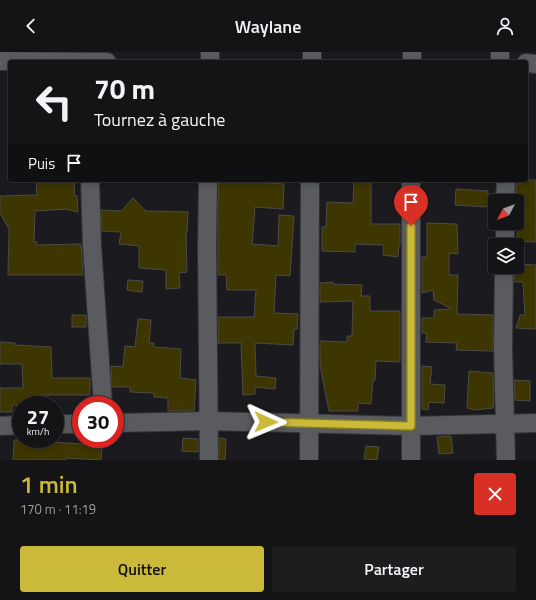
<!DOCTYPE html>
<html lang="fr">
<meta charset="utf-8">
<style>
:root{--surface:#141417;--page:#1d1d20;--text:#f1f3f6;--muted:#9d9ea1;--line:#333336;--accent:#cbb939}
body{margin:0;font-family:"Titillium Web",sans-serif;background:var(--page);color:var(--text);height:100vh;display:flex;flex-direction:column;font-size:15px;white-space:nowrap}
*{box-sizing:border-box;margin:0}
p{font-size:13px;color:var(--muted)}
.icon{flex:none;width:22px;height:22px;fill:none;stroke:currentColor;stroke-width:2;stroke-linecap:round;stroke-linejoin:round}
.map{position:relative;height:408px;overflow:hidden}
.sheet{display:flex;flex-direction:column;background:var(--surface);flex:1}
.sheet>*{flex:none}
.hud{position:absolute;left:8px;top:8px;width:520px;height:122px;border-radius:4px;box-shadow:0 2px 6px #0003,0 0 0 1px var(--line);background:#141417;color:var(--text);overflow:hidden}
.needle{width:26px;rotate:229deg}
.fabs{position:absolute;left:488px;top:142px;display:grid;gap:8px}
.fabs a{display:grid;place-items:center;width:36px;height:36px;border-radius:4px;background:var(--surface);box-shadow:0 2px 6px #0003,0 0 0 1px var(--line);font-size:20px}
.speed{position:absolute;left:12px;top:344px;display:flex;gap:8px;font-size:20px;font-weight:700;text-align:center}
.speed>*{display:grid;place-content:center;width:52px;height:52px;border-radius:50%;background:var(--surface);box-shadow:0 2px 6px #0003,0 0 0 1px var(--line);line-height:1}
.speed small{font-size:10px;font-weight:400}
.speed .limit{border:6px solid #d22;background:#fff;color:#111}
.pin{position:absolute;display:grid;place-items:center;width:34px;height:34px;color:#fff;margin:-41px -17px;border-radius:50% 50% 50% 0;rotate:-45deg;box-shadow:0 0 4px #0007}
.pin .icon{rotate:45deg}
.me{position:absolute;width:44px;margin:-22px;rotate:91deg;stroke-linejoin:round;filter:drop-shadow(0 0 3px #0008)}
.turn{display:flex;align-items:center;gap:14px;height:84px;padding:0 20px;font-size:18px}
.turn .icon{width:52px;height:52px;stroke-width:2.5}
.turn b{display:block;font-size:28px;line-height:34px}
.then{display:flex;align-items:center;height:38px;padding:0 20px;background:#0003;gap:8px;font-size:15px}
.round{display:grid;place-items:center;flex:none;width:42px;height:42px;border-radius:4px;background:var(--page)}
.headline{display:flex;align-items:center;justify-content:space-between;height:68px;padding:0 20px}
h1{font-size:24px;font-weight:600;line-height:30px;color:var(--accent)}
.cta{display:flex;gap:8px;margin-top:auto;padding:8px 20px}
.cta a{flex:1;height:46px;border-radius:4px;background:var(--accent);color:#111;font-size:16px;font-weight:600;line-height:46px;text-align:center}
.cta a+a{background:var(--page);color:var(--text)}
header{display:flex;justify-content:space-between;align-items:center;height:52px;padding:0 20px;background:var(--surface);font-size:18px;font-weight:600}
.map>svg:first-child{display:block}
</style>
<header><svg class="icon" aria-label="back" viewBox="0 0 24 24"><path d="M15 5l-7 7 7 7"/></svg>Waylane<svg class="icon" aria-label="person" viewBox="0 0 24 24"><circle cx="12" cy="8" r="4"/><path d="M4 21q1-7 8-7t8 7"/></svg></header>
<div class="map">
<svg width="536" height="408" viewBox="0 0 536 408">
<rect width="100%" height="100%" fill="#1b1b1f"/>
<path fill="#3d3600" stroke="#4c4b46" d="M36,128H75L74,144H77L78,160L66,157L35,159L34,190H37L36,193L81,192L83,223H8L9,177L0,161V144L37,143Z
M254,128V130L284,132L283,157L255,155L252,192L278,194L279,163L294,164L290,224L276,223L274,261L298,262L297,277H294L293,293L255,291L256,324L276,326L275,337L255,335V342L243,343L241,291H218V265H254L256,238H227L226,223H218V131Z
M354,128H371V172H400V193H399L398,205L383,203L384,193L355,192V200L322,199V175H326L327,150L353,151Z
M520,128H536V190L517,189L518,154L517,149H516V132H520Z
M456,137L488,139V155L455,153Z
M133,146L146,159L188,160L187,181H186L187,220L179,221L180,236L166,237V218L139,216V194L119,192L121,180L102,179L101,158L121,159Z
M427,171L457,172L458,202L449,201V223H458L457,262L493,263V299L456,298L457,291L426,290L427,281H422V266H434V258L452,257L434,248L433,238L422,241V205H427Z
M517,212L536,213V277L516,276L520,263H525L523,230H514L515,215H517Z
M128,228L143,229L142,240L127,238Z
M333,230V232L362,233L361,244H370V259H400V310L376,309L375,328H373L371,352L358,351V359H329L320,313V289L347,290V284H352L353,249L320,250V231Z
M72,263H86V275H72Z
M138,267L151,268L149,291H154V295L181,297L180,326L196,328L194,359H168V346L154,345V341L130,340V335H112L111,314L123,315L125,294L135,295Z
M0,290L15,291V293L51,295L52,326H90V343H39V353H12V360H0V336H23L22,312H0Z
M422,314L432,315L430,332L445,333L444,351L429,350L428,358L422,357Z
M469,319L493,321L494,348L493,356L475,358L467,356Z
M514,328L530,329V349L515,348Z
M451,384L453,401L439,402L437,385Z
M183,386L198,387V400L182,399Z
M219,386L226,387L225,408H219Z
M14,388L102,393L101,408L66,406V408H13Z
M366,394L379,395L377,408L364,407Z"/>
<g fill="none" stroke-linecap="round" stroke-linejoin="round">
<g stroke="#353538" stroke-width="20">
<path id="minor" d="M210,0V10
M312,0V10
M0,9L107,10
M412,10V0
M500,10V0
M526,11L536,12
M90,128L92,194L103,353
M208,128L207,195L209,408
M505,149L506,128
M505,193V171
M504,215L503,296L506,408
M115,371L209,369L411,374L536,371
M55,372H81
M0,374L21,373
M309,408L310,128
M411,408V128"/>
</g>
<use href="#minor" stroke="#5a5b5f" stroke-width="18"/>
</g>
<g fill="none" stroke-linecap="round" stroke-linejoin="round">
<g stroke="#847825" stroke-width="10">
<path id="route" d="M266,370L411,374V174"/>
</g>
<use href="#route" stroke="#cbb939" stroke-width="7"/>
</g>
</svg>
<div class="fabs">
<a><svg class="needle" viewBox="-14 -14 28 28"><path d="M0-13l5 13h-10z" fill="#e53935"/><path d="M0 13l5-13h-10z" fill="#9d9ea1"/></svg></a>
<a><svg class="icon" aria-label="layers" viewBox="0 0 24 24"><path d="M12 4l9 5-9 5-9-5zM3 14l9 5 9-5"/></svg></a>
</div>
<div class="speed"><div>27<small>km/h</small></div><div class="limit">30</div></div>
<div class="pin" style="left:411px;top:174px;background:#d93025"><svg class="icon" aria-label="arrive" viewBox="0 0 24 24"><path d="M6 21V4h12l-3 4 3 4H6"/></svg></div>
<svg class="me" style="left:266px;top:370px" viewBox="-20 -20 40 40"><path d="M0-17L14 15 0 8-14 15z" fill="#cbb939" stroke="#fff" stroke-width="4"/></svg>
<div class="hud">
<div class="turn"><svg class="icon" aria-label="left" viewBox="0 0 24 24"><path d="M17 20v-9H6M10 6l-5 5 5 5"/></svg><div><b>70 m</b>Tournez à gauche</div></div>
<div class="then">Puis<svg class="icon" aria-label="arrive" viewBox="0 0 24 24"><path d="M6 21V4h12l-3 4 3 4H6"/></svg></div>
</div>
</div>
<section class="sheet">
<div class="headline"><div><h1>1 min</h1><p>170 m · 11:19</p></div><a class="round" style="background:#d93025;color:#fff"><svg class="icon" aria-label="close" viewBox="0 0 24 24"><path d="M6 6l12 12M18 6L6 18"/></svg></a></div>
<div class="cta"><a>Quitter</a><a>Partager</a></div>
</section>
